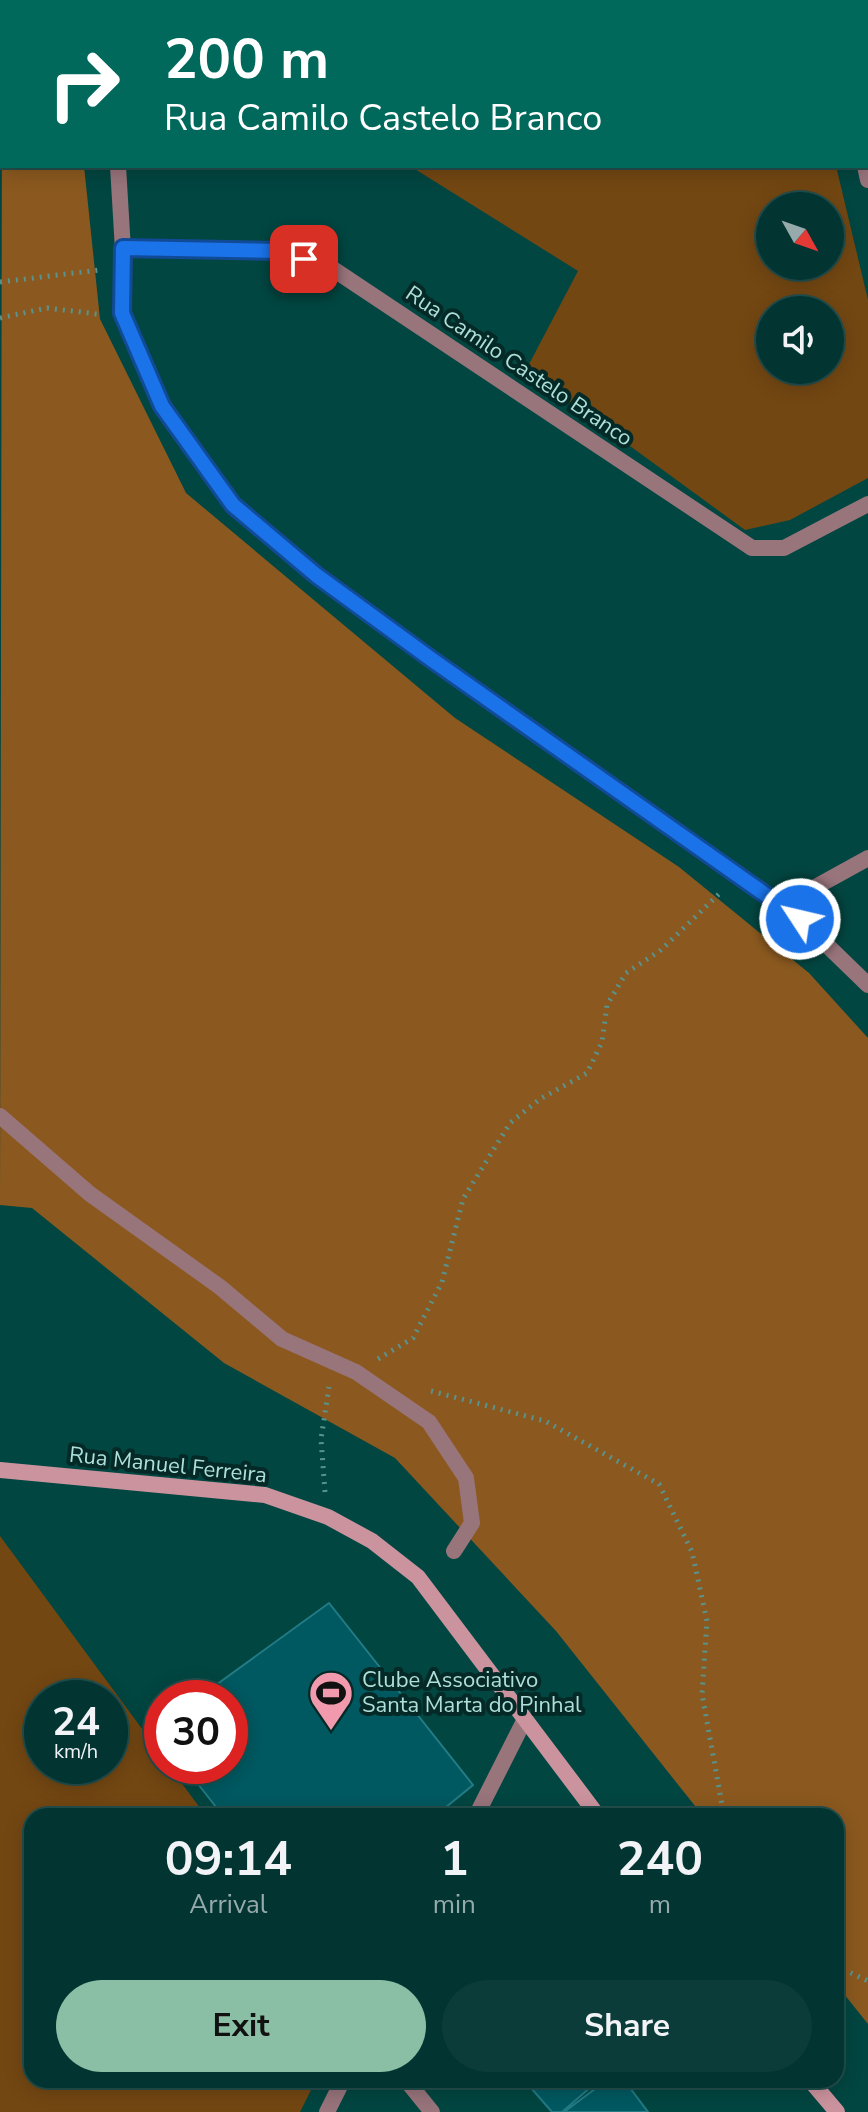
<!DOCTYPE html>
<style>
:root{--surface:#023431;--page:#0c3c39;--text:#f1f3f6;--muted:#96aaab;--line:#234f4d;--accent:#8abfa5}
body{margin:0;font-family:"Nunito Sans",sans-serif;background:var(--page);color:var(--text);height:100vh;display:flex;flex-direction:column;font-size:30px;white-space:nowrap}
*{box-sizing:border-box;margin:0}
p{font-size:26px;color:var(--muted)}
.icon{flex:none;width:44px;height:44px;fill:none;stroke:currentColor;stroke-width:2;stroke-linecap:round;stroke-linejoin:round}
.map{position:relative;flex:1;overflow:hidden}
.drawer{position:absolute;left:24px;top:1808px;width:820px;height:280px;display:flex;flex-direction:column;background:var(--surface);border-radius:24px;box-shadow:0 4px 20px #0003,0 0 0 2px var(--line)}
.drawer>*{flex:none}
.banner{position:absolute;left:0px;top:0px;width:868px;height:168px;box-shadow:0 4px 20px #0003,0 0 0 2px var(--line);background:#00695c;color:#fff;overflow:hidden}
.needle{width:52px;rotate:130deg}
.tools{position:absolute;left:756px;top:192px;display:grid;gap:16px}
.tools a{display:grid;place-items:center;width:88px;height:88px;border-radius:50%;background:var(--surface);box-shadow:0 4px 20px #0003,0 0 0 2px var(--line);font-size:40px}
.speed{position:absolute;left:24px;top:1680px;display:flex;gap:16px;font-size:40px;font-weight:700;text-align:center}
.speed>*{display:grid;place-content:center;width:104px;height:104px;border-radius:50%;background:var(--surface);box-shadow:0 4px 20px #0003,0 0 0 2px var(--line);line-height:1}
.speed small{font-size:20px;font-weight:400}
.speed .limit{border:12px solid #d22;background:#fff;color:#111}
.pin{position:absolute;display:grid;place-items:center;width:68px;height:68px;color:#fff;margin:-34px;border-radius:16px;box-shadow:0 4px 12px #0006}
.me{position:absolute;width:88px;margin:-44px;rotate:305deg;stroke-linejoin:round;filter:drop-shadow(0 0 6px #0008)}
.turn{display:flex;align-items:center;gap:28px;height:168px;padding:0 32px;font-size:36px}
.turn .icon{width:104px;height:104px;stroke-width:2.5}
.turn b{display:block;font-size:56px;line-height:68px}
.eta{display:flex;justify-content:space-evenly;align-items:center;height:136px;text-align:center}
.eta b{font-size:48px;font-weight:700;line-height:56px}
.button{display:flex;gap:16px;margin-top:auto;padding:16px 32px}
.button a{flex:1;height:92px;border-radius:48px;background:var(--accent);color:#111;font-size:32px;font-weight:700;line-height:92px;text-align:center}
.button a+a{background:var(--page);color:var(--text)}
.map>svg:first-child{display:block}
</style>
<div class="map">
<svg width="868" height="2112" viewBox="0 0 868 2112">
<rect width="100%" height="100%" fill="#024641"/>
<path fill="#734712" fill-rule="evenodd" d="M410,166H836L868,300V478L790,520L745,530L526,370L578,271ZM770,206H830V266H770ZM770,310H830V370H770Z
M0,1536L162,1756V1766H169L206,1816H32V2080H316L300,2112H0ZM42,1698H110V1766H42Z"/>
<path fill="#8b591f" d="M2,82V166H84L100,319L186,493L455,718L679,867L809,973L868,1038V2024L836,1984V1816H703L556,1631L395,1458L224,1363L32,1208L0,1205Z"/>
<path fill="#005961" stroke="#227b85" stroke-width="2" d="M329,1603L473,1785L435,1816H223L184,1766H230V1698H198Z
M524,2080H599L562,2112H552Z
M607,2080H624L648,2112H564Z"/>
<g fill="none" stroke-linecap="round" stroke-linejoin="round">
<path stroke="#59938d" stroke-width="5" stroke-dasharray="2 6" stroke-linecap="butt" d="M0,282L99,270
M0,318L47,308L97,314
M378,1359L413,1338L442,1282L463,1199L510,1123L540,1099L587,1073L602,1042L607,1005L626,973L661,950L721,892
M431,1391L545,1421L659,1484L692,1552L707,1621L702,1694L724,1816
M325,1492L321,1439L329,1387
M836,1966L868,1981"/>
<path stroke="#98747b" stroke-width="16" d="M728,0L743,2
M824,0L825,2
M113,2V0
M118,166L124,267L122,313L162,406L233,505L316,575L454,676L800,919L868,985
M865,166L868,180
M123,248L277,251L330,267L752,548H784L868,504
M781,906L868,858
M0,1116L90,1194L220,1287L282,1339L356,1372L429,1422L466,1478L472,1523L454,1551
M476,1816L524,1721
M406,2080L432,2112
M327,2112L343,2080"/>
<path stroke="#cb939e" stroke-width="16" d="M0,1470L265,1495L328,1517L372,1541L418,1577L598,1816
M810,2080L837,2112"/>
</g>
<g fill="none" stroke-linecap="round" stroke-linejoin="round">
<g stroke="#114b97" stroke-width="20">
<path id="route" d="M304,259L277,251L123,248L122,313L162,406L233,505L316,575L431,659L800,919"/>
</g>
<use href="#route" stroke="#1a73e8" stroke-width="14"/>
</g>
<defs>
<g id="stadium-pin" transform="scale(2.3)"><path d="M0 17L-7.5 6A9.5 9.5 0 1 1 7.5 6Z" fill="#f29aad" stroke="#042926"/><path d="M0-5a6.5 5 0 1 0 0 10a6.5 5 0 1 0 0-10ZM-3.5-1.8h7v3.6h-7Z" fill="#111"/></g>
</defs>
<g fill-rule="evenodd">
<use href="#stadium-pin" x="331" y="1693"/>
</g>
<g text-anchor="middle" dominant-baseline="central" stroke-width="8" stroke-linejoin="round" paint-order="stroke">
<g font-size="22" fill="#afdfd9" stroke="#042926">
<text transform="translate(519 366) rotate(34)">Rua Camilo Castelo Branco</text>
<text transform="translate(168 1465) rotate(6)">Rua Manuel Ferreira</text>
</g>
<g font-size="22" fill="#afdfd9" stroke="#042926" text-anchor="start">
<text x="362" y="1680">Clube Associativo<tspan x="362" dy="25">Santa Marta do Pinhal</tspan></text>
</g>
</g>
</svg>
<div class="tools">
<a><svg class="needle" viewBox="-14 -14 28 28"><path d="M0-13l5 13h-10z" fill="#e53935"/><path d="M0 13l5-13h-10z" fill="#96aaab"/></svg></a>
<a><svg class="icon" aria-label="sound" viewBox="0 0 24 24"><path d="M4 9h4l5-4v14l-5-4H4zM17 9q2 3 0 6"/></svg></a>
</div>
<div class="speed"><div>24<small>km/h</small></div><div class="limit">30</div></div>
<div class="pin" style="left:304px;top:259px;background:#d93025"><svg class="icon" aria-label="arrive" viewBox="0 0 24 24"><path d="M6 21V4h12l-3 4 3 4H6"/></svg></div>
<svg class="me" style="left:800px;top:919px" viewBox="-20 -20 40 40"><circle r="17" fill="#1a73e8" stroke="#fff" stroke-width="3"/><path d="M0-11L8 9 0 5-8 9z" fill="#fff"/></svg>
<div class="banner">
<div class="turn"><svg class="icon" aria-label="right" viewBox="0 0 24 24"><path d="M7 20v-9h11M14 6l5 5-5 5"/></svg><div><b>200 m</b>Rua Camilo Castelo Branco</div></div>
</div>
<section class="drawer">
<div class="eta">
<div><b>09:14</b><p>Arrival</p></div>
<div><b>1</b><p>min</p></div>
<div><b>240</b><p>m</p></div>
</div>
<div class="button"><a>Exit</a><a>Share</a></div>
</section>
</div>
